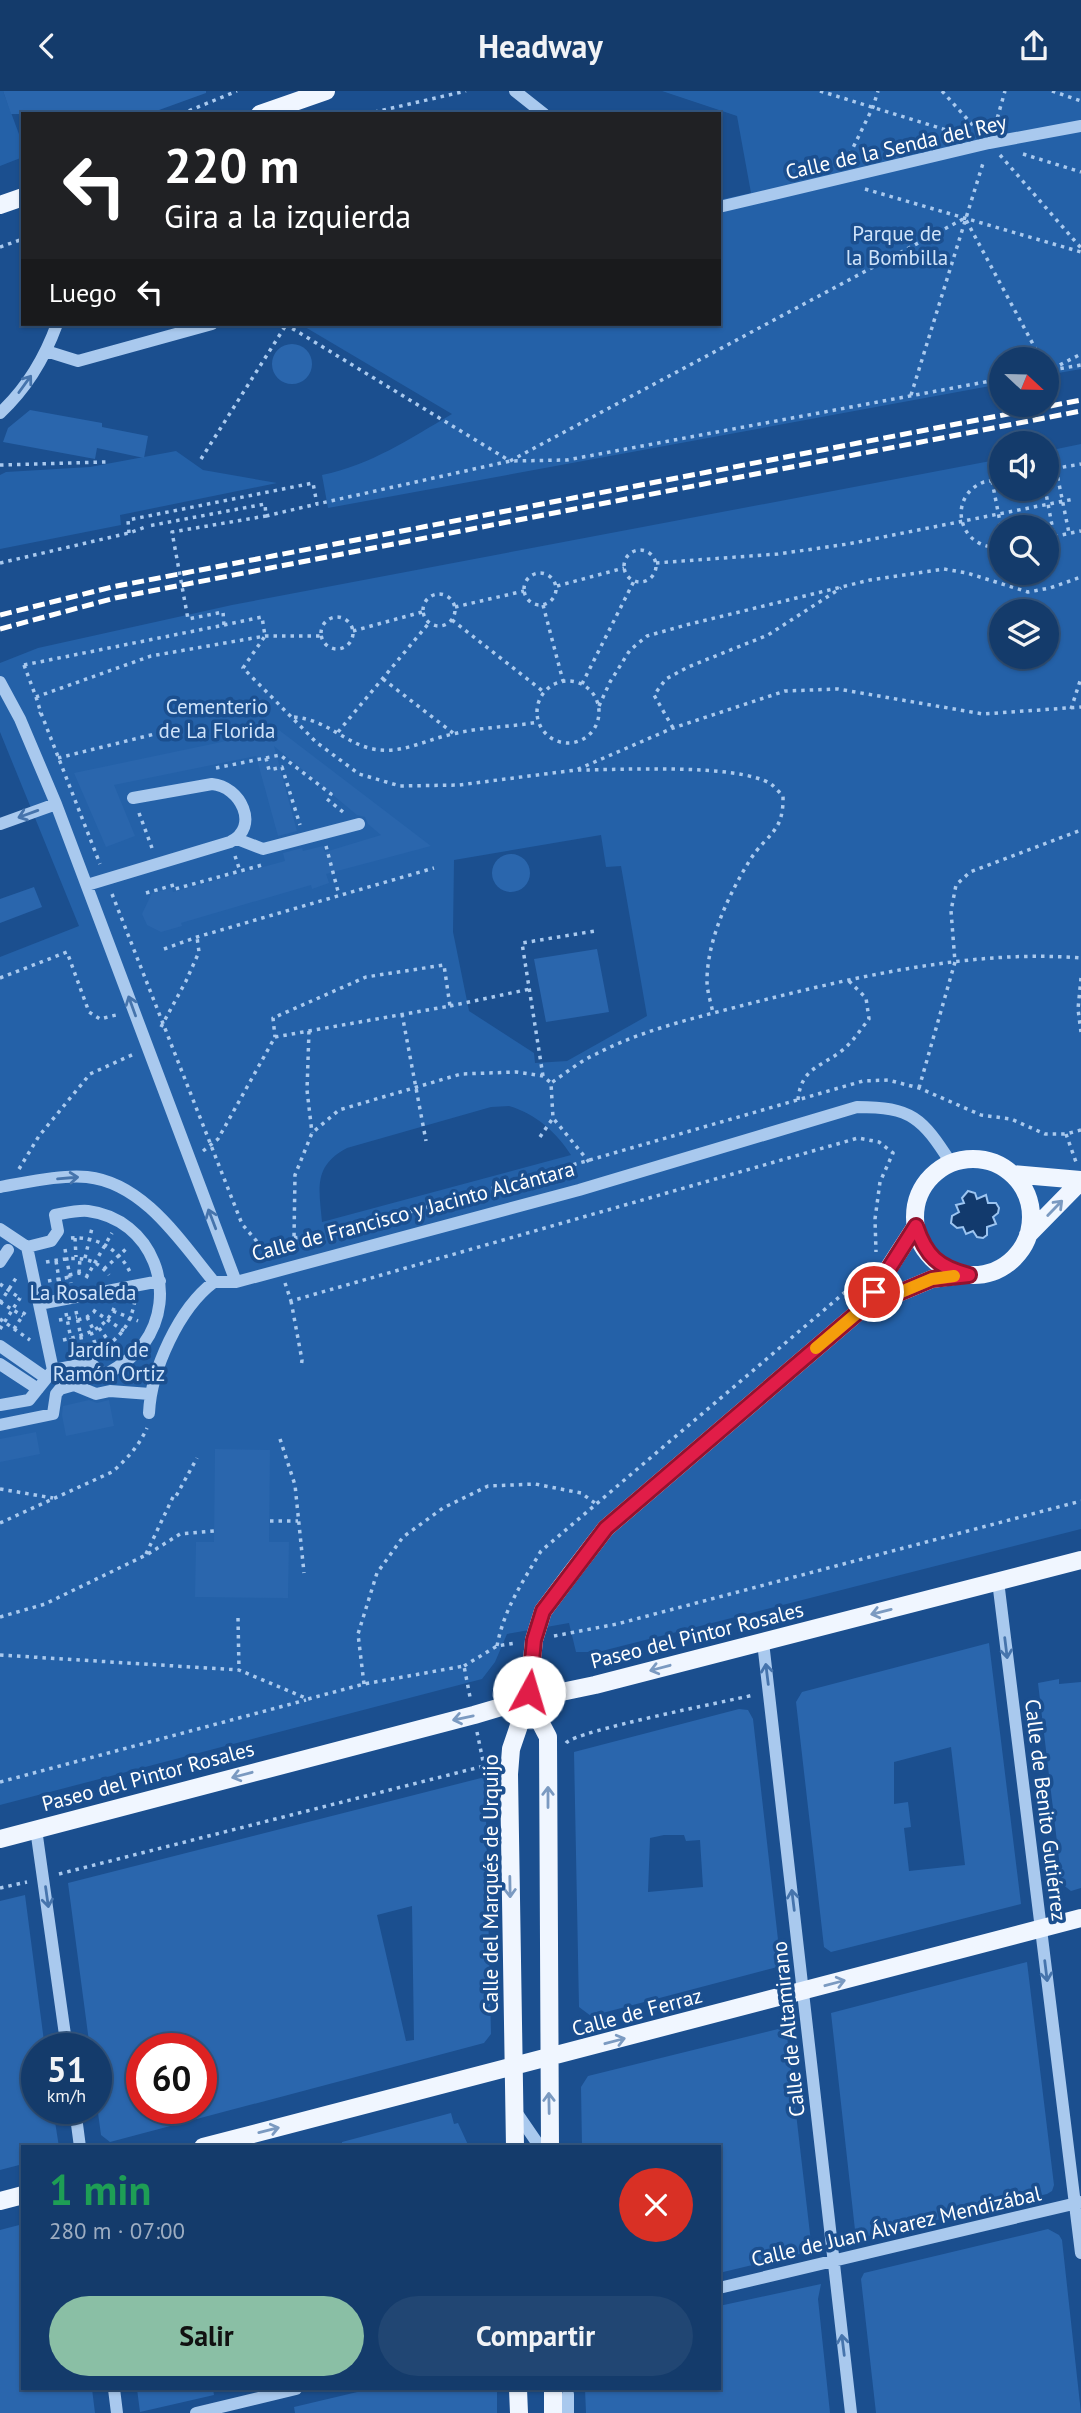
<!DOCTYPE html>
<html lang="es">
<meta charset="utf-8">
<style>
:root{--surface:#143b6b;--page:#214673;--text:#f1f3f6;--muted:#9dadc1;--line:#33557e;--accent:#8abfa5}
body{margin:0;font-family:"PT Sans",sans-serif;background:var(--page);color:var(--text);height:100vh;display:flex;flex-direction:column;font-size:26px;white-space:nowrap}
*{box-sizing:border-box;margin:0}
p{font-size:23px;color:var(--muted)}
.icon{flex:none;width:38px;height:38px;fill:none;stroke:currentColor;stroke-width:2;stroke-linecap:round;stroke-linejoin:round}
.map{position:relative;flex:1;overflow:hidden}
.sheet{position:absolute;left:21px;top:2054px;width:700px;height:245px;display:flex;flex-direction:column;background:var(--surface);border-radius:0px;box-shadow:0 2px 5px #0004,0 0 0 2px var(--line)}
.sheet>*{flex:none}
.hud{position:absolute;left:21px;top:21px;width:700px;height:214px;border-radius:0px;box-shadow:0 2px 5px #0004,0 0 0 2px var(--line);background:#202124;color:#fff;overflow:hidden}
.needle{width:46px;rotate:112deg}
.tools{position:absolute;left:989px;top:256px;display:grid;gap:14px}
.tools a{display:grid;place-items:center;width:70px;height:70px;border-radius:50%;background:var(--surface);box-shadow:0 2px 5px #0004,0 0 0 2px var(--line);font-size:35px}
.speed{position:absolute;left:21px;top:1942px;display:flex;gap:14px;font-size:35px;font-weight:700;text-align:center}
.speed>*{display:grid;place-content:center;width:91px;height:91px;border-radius:50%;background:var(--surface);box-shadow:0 2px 5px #0004,0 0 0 2px var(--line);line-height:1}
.speed small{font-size:18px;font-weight:400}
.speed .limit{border:10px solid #d22;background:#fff;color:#111}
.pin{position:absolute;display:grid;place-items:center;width:60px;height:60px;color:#fff;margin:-30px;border:4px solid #fff;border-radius:50%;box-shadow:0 2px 7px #0007}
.me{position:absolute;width:77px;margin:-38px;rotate:6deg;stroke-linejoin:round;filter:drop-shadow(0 0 5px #0008)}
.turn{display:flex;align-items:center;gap:24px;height:147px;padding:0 28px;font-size:32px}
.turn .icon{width:91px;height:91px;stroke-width:2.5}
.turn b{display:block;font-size:49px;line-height:60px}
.then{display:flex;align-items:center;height:66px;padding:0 28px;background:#0003;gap:14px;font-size:26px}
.round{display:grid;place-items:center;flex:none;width:74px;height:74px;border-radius:37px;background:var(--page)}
.summary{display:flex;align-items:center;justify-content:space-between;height:119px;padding:0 28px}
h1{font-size:42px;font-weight:800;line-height:52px;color:#1e9e55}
.primary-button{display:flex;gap:14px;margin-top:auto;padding:14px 28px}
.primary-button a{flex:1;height:80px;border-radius:42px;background:var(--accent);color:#111;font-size:28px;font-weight:800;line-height:80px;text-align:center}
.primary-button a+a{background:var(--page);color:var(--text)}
header{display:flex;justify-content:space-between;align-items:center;height:91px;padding:0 28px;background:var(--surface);font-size:32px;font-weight:800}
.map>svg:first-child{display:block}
</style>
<header><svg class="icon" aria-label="back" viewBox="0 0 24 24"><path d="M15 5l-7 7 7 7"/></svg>Headway<svg class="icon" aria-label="share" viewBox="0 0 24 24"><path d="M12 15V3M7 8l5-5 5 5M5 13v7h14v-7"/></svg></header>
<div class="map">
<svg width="1081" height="2322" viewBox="0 0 1081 2322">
<rect width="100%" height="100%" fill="#1b4f8f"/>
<path fill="#2461a8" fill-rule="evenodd" d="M0,0H3L23,54V66L0,75Z
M662,0H1081V278L1047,284L1046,268H1001V293L328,417L322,384C371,374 409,348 452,323L300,233H719V109L751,102L737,25Z
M1081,353V1438L598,1561H576L569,1532L507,1543L495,1571L482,1588L0,1714V866L79,835L0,641V572L38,557L232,514L1001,368V397H1046L1047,360ZM1001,436H1046V481H1001ZM1001,520H1046V565H1001ZM601,744L606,776L621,775L647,925L567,970L535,972L534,962L469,920L453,841L454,769ZM509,1015C536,1023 556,1041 571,1064L322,1131C319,1097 313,1075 347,1057L491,1016Z
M176,360L203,379L277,392L120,424L121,434L0,458V384L6,381L90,376Z"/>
<path fill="#123a6d" stroke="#9cc4f0" stroke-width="2" d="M968,1100L975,1102L977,1108L986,1104L988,1112H996L999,1117L998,1122L993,1126L996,1133L987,1136V1144L983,1147L977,1146L973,1140L966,1143L963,1136L957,1137L951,1132L952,1125L959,1121L956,1114L964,1112L962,1107Z"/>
<path fill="#2a66ad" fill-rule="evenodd" d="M3,0H206V2L148,23H11Z
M272 273a20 20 0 1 1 40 0a20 20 0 1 1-40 0Z
M30,319L102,332V336L148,345L144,367L97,357L95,368L3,351L8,337Z
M279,639L431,755L326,783L329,792L312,798L311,794L181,832L182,835L161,841L147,834L142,823L152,802L172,797L173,801L285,770L283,762L302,757L303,760L323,755L325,761L381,744L368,733L365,726L357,724L274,655L297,740L278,745L256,665L114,694L135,745L106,756L74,682Z
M492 782a19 19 0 1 1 38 0a19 19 0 1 1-38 0Z
M34,796L42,816L0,832V808Z
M597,858L609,921L546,931L534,868Z
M89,1309L97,1312L109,1309L114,1335L66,1345L62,1324L63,1315Z
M36,1341L40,1363L0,1371V1348Z
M215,1358L270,1359L269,1451H289L288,1507L195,1506L196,1451H214Z
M989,1552L1021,1813L831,1861L824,1856L796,1611L802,1601ZM951,1656L965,1774L909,1780L904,1737L911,1736L908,1711L894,1713V1671Z
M1059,1588V1593L1081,1591V1797L1071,1800L1062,1793L1038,1592Z
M739,1618L748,1619L753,1628L781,1875L591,1925L579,1916L574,1661ZM664,1744H684L686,1750L700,1749L703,1796L648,1801L650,1747Z
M485,1686L491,1943L484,1952L110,2051L101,2044L96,2007V1958H90L68,1792ZM412,1815L414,1949L406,1950L377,1824ZM142,1958H201V2018H142Z
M25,1804L45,1958H37V2018H53L59,2056H23V2073L0,2079V1810Z
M1027,1871L1054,2094L1052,2100L1047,2103L856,2148L831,1922Z
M786,1936L812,2160L719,2182V2056H582L581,1996L588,1985Z
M451,2022L454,2033L458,2032L469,2056H342V2051Z
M23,2133V2298H92L95,2322H0V2139Z
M1048,2138L1059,2144L1062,2149L1081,2322H876L861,2188L864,2182Z
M821,2193L818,2208L830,2322H586L585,2298H719V2215Z
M137,2298H213L214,2304L140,2321Z
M370,2298H497V2322H295L294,2316Z"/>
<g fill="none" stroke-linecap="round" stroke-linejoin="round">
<path stroke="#a9c9ee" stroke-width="3.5" stroke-dasharray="3.5 5" stroke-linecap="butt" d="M820,0L959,43
M942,0L978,40
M1052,0L1081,10
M181,23L237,0
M366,23L466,0
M995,35L1005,0
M1023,63L1081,81
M1000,64L1081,157
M846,71L873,16L878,0
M865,98L1081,161
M0,156L23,148
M285,233L510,370L965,127L1041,268
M1046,277L1048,280L1081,263
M1052,279L1081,274
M911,304L984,69
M201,368L286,234
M0,374L106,371
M1056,378L1069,442
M1046,379L1081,373
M1001,388C996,389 989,390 984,391C946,405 958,460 1001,456
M992,390L1001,436
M1045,397L1054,445
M266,425L317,413
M129,442L128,429L313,392L317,413L510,370L567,369L1001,288
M1046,447L1081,440
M624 475a16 16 0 1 1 32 0a16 16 0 1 1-32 0Z
M0,472L129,442L148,435
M656,472L778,463L848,453L1074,408
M524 498a16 16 0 1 1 32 0a16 16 0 1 1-32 0Z
M557,495L624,477
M423 519a16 16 0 1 1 32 0a16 16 0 1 1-32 0Z
M543,514L563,590
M455,516L524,500
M321 542a16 16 0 1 1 32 0a16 16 0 1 1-32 0Z
M452,529L544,601
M224,534L262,526L265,545L243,577L316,651L359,683L400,695L459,694L576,679L673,637L785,600L838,598L983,623L1081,616
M353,540L422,521
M24,574L36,606L151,565L265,545H320
M383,588L453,642
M537 621a31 31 0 1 1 62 0a31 31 0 1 1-62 0Z
M582,593L634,490
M36,606L41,622L39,623
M599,615L610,591L630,559L647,545L686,534L870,489L944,478L967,482L1028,501L1050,497L1081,486
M1071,618L1081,587
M41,622L100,773
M294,626C328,629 344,652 373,658C401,664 427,648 453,643C481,636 510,636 539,631
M673,637L654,604L666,588L688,576L768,544L841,497
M338,641L429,532
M58,667L175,638
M266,667L269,679L282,676L300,734
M216,677L280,664L331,703L327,708L343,721
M578,679C621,679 737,672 771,693C775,696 779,701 783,705C784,742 767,742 750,769C729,803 707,849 707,890C707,900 711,912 713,922
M139,722L152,757
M326,755L339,804
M235,765L240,780
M146,802L174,794L175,798L262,774
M112,803L242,1133L270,1166
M164,858L197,846L434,777
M0,887L67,861L89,921L100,928L120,923
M1081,887L1078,918L1081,941
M450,915L530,898
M402,923L426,1050
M161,936L186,890L199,861L197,846
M309,940L307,999L312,1042
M543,985L522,852L595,840
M919,997L955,871L951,820L956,794L970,781L1081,739
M798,1009C801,976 822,976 844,958C853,950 861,938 869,928L866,907L847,888
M1066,1043L1076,1071
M540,1046L553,1027
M203,1060L218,1048L275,946L450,915L444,874L366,886L273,927L275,946
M589,1071L553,1027L551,992C566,982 580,970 596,963C644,938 699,926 752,912C855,886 974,858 1081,867
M19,1078L39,1045L90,983L134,963
M71,1147C96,1145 119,1158 130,1181
M75,1147L76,1166
M294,1147L344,1140L863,990L888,989L919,997L981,1024L1011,1028L1045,1043H1066L1081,1039
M65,1158L71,1192
M288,1161L294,1147L295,1084L312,1042L339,1019L461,983L516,981L543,985L551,992
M85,1167L92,1137
M56,1170L60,1194
M46,1171C70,1167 92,1162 109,1184
M104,1178L126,1158
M79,1182L80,1167
M69,1184L79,1182L88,1185
M86,1187L112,1142
M48,1190L70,1186
M285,1192L291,1210L858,1047L879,1051L893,1062L880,1091L875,1128L876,1161
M0,1193L21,1208
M291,1210L302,1269L301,1277
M0,1211L23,1225
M0,1212L18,1184
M93,1219L124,1240
M76,1220L83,1257
M113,1220L138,1230
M66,1222L73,1259
M87,1226L94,1240
M0,1228L30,1249
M59,1229L77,1226
M78,1229L87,1226L94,1221
M99,1237L111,1253
M0,1238L20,1207
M14,1238L25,1221
M91,1241L97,1258
M63,1249C86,1244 106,1238 115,1215
M99,1259C120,1248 131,1233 135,1209
M280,1348L295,1394L304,1482
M0,1398L53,1407
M270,1430H298
M0,1432L112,1381C126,1369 139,1355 147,1337
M146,1463L173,1406L175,1407L197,1367
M0,1526L45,1513L148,1463L180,1443L214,1440
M238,1527L239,1579
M554,1545L617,1533L1081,1410
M497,1555C504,1518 522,1492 541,1460L857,1191
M0,1564L239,1579L308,1608L364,1593L464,1575L470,1606
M464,1575L497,1555L516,1552
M364,1593L358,1543L377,1482L403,1446L443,1417L488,1395L535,1393L581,1402L595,1412
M477,1641L484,1675L490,1677
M566,1652C575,1640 728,1610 754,1604
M0,1691L306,1609
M59,1783L484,1675
M0,1797L27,1791"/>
<path stroke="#a9c9ee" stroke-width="12" d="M515,0L544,23
M719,116L989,52L1081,35
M46,260L78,270L212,233
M0,322C26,298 45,266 57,233
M0,591L20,628L56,713L236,1191
M0,733L56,713
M237,748L263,758L359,733
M87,794L230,751C261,736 240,695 212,693L133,707
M0,1096C24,1092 63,1083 87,1086C144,1092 181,1151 214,1191H236L579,1099L857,1016C912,1016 922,1027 951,1072
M0,1138L27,1156L53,1279
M0,1171L8,1159
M39,1213L160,1190
M0,1255L46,1287
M0,1273L38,1298
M0,1314L29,1309L53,1279L90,1272L105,1284C119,1276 133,1267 143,1254C181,1203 152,1128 88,1120C77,1119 66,1122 55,1124L58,1140L51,1150L27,1156
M149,1322C151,1279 179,1217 214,1191
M0,1334L53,1323L56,1303L60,1298L74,1294L96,1303L110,1300L150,1303
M998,1490L1081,2162
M763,1551L851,2322
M36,1738L67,1958
M75,2018L80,2056
M514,2018L538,2053V2056
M719,2197L1081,2111
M114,2298L117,2322
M568,2303V2322
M196,2322L296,2298"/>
<path stroke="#f0f6ff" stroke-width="18" d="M260,23L326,0
M0,114L23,106
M915 1126a58 58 0 1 1 116 0a58 58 0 1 1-116 0Z
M1012,1083L1081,1089
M1028,1144L1081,1090
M863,1217L932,1188L961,1184
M528,1608L548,1646L550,2056
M0,1748L474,1624L528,1608L595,1594L1081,1469
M203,2056L1081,1827
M515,2056L509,1683L511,1658L528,1608L534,1549L543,1520L570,1484L606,1437L863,1217L916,1135
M0,2110L23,2104
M518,2298L519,2322
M553,2298V2322"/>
<path stroke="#fff" stroke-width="5" stroke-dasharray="12 5" stroke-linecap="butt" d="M0,524L112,496L1081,309
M0,538L115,507L1081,320"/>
<path stroke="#a9c9ee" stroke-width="3.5" stroke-dasharray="3.5 5" stroke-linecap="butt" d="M24,574L224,534L223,521L188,528L172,441L266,425L265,413L148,435"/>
</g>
<defs><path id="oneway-shaft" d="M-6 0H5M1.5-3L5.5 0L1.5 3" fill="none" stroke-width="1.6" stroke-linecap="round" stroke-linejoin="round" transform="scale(1.75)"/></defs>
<g stroke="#4674ac">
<use href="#oneway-shaft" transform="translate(25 293) rotate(-54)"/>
<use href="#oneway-shaft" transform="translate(28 723) rotate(160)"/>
<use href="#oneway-shaft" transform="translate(132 915) rotate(-110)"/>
<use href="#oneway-shaft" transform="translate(68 1087) rotate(-5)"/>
<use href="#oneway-shaft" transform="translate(212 1128) rotate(-111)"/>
<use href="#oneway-shaft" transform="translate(1006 1557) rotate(83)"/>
<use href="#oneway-shaft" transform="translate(767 1583) rotate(-97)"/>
<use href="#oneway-shaft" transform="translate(47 1806) rotate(82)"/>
<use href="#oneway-shaft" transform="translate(793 1809) rotate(-97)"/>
<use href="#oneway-shaft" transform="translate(1046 1880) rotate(83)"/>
<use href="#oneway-shaft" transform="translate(843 2254) rotate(-97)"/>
</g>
<g stroke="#7b9ac1">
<use href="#oneway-shaft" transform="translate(1055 1117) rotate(-46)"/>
<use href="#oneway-shaft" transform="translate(881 1521) rotate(166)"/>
<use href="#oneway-shaft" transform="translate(660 1577) rotate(165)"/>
<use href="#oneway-shaft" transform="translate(463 1627) rotate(168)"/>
<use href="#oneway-shaft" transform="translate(242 1684) rotate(165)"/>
<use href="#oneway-shaft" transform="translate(548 1706) rotate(-90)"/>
<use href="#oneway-shaft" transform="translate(510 1796) rotate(89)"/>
<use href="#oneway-shaft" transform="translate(835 1892) rotate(-15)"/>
<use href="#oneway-shaft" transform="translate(615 1950) rotate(-15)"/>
<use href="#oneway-shaft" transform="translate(549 2012) rotate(-91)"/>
<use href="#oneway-shaft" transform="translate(269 2039) rotate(-14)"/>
</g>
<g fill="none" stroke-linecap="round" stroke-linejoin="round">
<g stroke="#92132f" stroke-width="18">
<path id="route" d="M529,1601L534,1549L543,1520L606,1437L863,1217L932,1188L969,1184C938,1176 926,1165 916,1135L874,1201"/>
</g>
<use href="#route" stroke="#e11d48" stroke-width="12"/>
<path stroke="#f59e0b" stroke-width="12" d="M816,1257L863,1217L932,1188L954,1185"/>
</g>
<g text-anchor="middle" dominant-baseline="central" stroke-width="7" stroke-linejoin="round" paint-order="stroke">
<g font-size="21" fill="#fff" stroke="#1b4f8f">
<text transform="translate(896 56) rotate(-13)">Calle de la Senda del Rey</text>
<text transform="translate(413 1120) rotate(-15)">Calle de Francisco y Jacinto Alcántara</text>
<text transform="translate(697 1544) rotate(-14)">Paseo del Pintor Rosales</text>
<text transform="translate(148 1685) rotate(-15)">Paseo del Pintor Rosales</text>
<text transform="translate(1046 1719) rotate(83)">Calle de Benito Gutiérrez</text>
<text transform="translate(490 1793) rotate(-90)">Calle del Marqués de Urquijo</text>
<text transform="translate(637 1921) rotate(-15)">Calle de Ferraz</text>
<text transform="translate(788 1938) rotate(-96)">Calle de Altamirano</text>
<text transform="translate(896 2135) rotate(-13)">Calle de Juan Álvarez Mendizábal</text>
</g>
<g font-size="21" fill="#cfe3fa" stroke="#1b4f8f">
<text x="897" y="142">Parque de<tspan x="897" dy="24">la Bombilla</tspan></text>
<text x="217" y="615">Cementerio<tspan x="217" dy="24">de La Florida</tspan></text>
<text x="83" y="1201">La Rosaleda</text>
<text x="109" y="1258">Jardín de<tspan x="109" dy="24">Ramón Ortiz</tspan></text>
</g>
</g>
</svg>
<div class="tools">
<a><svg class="needle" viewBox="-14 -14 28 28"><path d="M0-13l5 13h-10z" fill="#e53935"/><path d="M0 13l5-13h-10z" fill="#9dadc1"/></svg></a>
<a><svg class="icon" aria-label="sound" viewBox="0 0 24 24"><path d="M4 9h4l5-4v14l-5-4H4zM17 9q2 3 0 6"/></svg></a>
<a><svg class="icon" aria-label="search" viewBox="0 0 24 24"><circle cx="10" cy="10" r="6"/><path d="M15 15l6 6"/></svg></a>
<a><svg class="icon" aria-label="layers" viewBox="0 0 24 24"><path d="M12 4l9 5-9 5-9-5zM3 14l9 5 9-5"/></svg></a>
</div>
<div class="speed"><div>51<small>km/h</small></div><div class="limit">60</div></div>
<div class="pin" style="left:874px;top:1201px;background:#d93025"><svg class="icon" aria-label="arrive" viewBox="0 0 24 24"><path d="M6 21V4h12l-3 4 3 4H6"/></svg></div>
<svg class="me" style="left:529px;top:1601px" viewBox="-20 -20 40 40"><circle r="19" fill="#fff"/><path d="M0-13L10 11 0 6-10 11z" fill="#e11d48"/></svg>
<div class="hud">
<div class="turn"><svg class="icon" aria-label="left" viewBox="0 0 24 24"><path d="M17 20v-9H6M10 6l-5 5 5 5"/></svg><div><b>220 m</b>Gira a la izquierda</div></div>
<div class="then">Luego<svg class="icon" aria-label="left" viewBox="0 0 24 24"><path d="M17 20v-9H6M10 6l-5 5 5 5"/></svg></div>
</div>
<section class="sheet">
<div class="summary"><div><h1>1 min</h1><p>280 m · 07:00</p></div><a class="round" style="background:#d93025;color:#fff"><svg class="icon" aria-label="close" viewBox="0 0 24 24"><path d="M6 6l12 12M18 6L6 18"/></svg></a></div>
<div class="primary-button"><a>Salir</a><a>Compartir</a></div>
</section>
</div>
